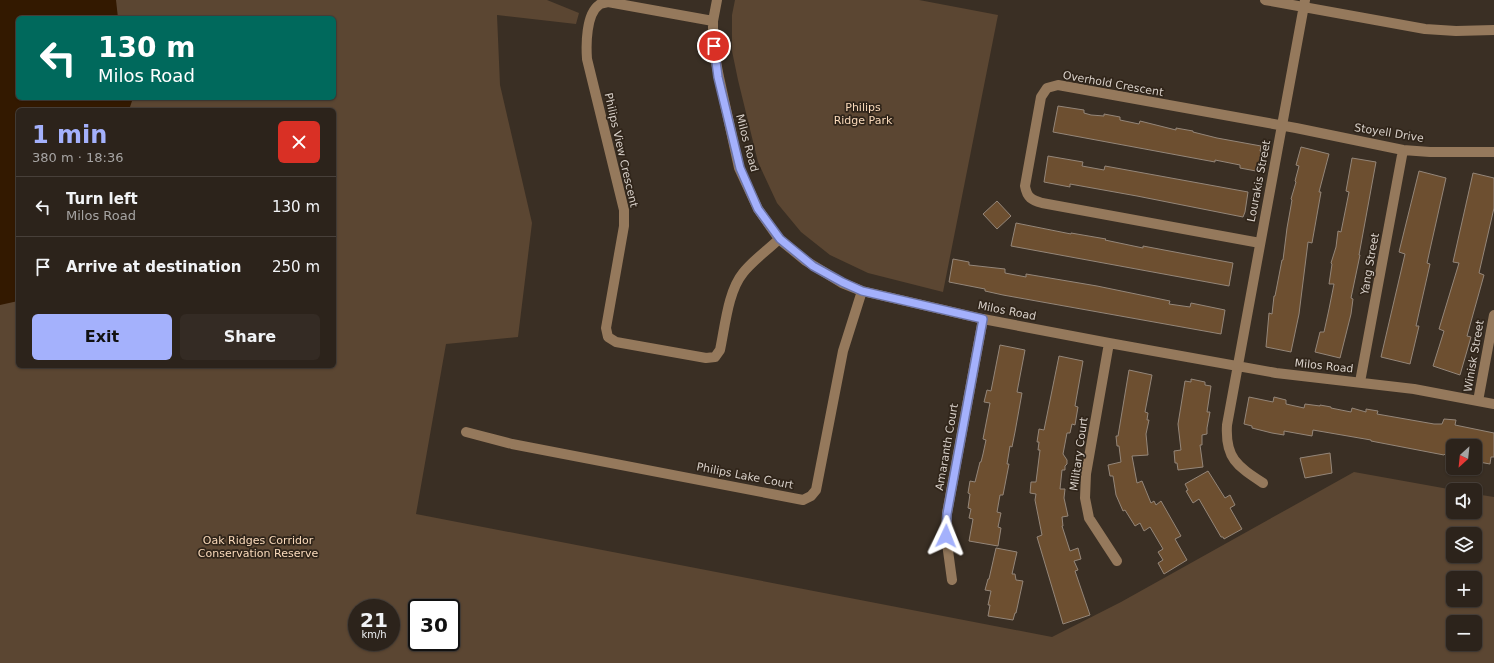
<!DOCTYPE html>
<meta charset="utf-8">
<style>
:root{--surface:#2c231b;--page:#342b24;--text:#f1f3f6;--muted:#a6a4a3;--line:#48403a;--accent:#a4b1fc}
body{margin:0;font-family:"DejaVu Sans",sans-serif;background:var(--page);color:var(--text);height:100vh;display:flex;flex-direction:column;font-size:15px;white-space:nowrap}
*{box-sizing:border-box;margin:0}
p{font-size:13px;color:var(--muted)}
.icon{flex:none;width:22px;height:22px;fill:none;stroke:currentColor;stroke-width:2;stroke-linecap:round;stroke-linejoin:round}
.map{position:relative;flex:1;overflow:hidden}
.panel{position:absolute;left:16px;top:108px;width:320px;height:260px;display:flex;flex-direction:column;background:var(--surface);border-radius:6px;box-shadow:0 1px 3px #0004,0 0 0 1px var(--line)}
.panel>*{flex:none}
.top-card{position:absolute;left:16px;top:16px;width:320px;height:84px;border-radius:6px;box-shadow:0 1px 3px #0004,0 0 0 1px var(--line);background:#00695c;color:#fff;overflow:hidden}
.needle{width:26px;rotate:207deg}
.tools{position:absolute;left:1446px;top:439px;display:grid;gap:8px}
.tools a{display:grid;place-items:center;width:36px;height:36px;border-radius:6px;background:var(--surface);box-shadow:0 1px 3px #0004,0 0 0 1px var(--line);font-size:20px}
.speed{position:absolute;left:348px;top:599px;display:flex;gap:8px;font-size:20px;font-weight:700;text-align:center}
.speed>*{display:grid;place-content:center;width:52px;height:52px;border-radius:50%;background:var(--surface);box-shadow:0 1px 3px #0004,0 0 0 1px var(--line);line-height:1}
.speed small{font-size:10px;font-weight:400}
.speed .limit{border:2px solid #111;border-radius:6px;background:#fff;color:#111}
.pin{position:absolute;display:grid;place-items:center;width:34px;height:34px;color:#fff;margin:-17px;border:2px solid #fff;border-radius:50%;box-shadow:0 1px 4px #0007}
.me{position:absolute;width:44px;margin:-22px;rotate:2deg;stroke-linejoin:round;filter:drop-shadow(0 0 3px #0008)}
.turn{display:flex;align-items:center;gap:14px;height:84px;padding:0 16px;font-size:18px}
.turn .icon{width:52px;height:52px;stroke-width:2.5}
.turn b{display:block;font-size:28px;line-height:34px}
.round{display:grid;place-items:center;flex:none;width:42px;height:42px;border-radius:6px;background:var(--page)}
.headline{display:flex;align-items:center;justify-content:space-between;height:68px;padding:0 16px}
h1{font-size:24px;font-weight:800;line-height:30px;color:var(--accent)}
.action{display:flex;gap:8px;margin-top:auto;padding:8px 16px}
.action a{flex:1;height:46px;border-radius:6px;background:var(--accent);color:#111;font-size:16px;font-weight:800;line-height:46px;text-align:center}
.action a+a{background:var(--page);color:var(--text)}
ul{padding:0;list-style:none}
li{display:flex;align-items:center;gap:12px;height:60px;padding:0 16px;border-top:1px solid var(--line)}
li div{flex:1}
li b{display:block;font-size:15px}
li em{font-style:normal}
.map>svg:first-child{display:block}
</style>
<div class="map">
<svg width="1494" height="663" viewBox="0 0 1494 663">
<rect width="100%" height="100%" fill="#3a2f24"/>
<path fill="#5b4632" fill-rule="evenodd" d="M108,0H547L579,13L576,24L497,15L500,85L532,223L518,337L446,344L416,514L1052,637L1121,602L1354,472L1454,490H1453V512H1475V494L1494,497V663H0V290L18,274V366H334V110H121L127,98H334V18H113ZM1453,534H1475V556H1453ZM1453,578H1475V600H1453ZM357,608H391V642H357ZM417,608H451V642H417ZM1453,622H1475V644H1453Z
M735,0H919L998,15L943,292L868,273L830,255L801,232L777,203L758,162L738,80L732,51V15Z"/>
<path fill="#331900" d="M0,0H116L118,18H18V98H133L129,110H18V301L0,305Z"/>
<path fill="#6d4f30" stroke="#948679" d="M1058,106L1084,110V113L1091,115L1104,116V114L1120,117V120L1139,124L1140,121L1176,130V128L1193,131V132L1217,138L1261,146L1260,151H1261L1259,167H1257L1256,171L1240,168V165L1215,160V162L1053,132Z
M1301,147L1329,154L1319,192H1321L1312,243L1308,242L1299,314L1291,352L1266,347L1269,313L1272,314L1274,296H1275L1282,260H1283L1287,228L1292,200L1291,199L1296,182L1295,181L1299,166L1296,165Z
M1048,156L1083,162L1082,166L1104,170L1105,166L1248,192L1245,212L1243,217L1137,196L1070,184V187L1044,182Z
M1352,158L1376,162L1359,255H1360L1351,298L1353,299L1351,314L1340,358L1315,352L1320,332H1324L1329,309L1334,284H1329L1332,264L1331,263L1336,247L1338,231L1341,232L1349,192L1346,191Z
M1419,171L1446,178L1427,263L1430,264L1416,326H1419L1410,364L1381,357L1405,254L1399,252Z
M1473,173L1494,178V208L1479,273L1484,275L1467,336L1471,337L1460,375L1433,366L1444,331L1439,329L1459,263L1453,262Z
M997,201L1011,216L997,229L983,214Z
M1016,223L1071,234V233L1106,239L1105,240L1143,248V246L1233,263L1229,286L1011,246Z
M953,259L969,262V265L1005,269V273L1026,277V274L1097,286L1170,301L1169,304L1190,307L1191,303L1225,310L1221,334L1003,295L985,291V289L949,282Z
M1000,345L1025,350L1017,392L1022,393L1015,432L1012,447L1010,446L1007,464H1009L1003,495H1000L997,512L1001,513L998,527L1001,528L998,546L969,541L973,519L969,518L971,509L968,508L970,494L968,493L970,481L975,482L980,462H981L983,454L986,440L983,439L990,403L984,402L987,390L991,391Z
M1059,356L1083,361L1075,406L1078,407L1075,425L1072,424L1070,433H1067L1063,454L1067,460V464L1065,466V470H1062L1060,489H1065L1064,498L1068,516L1062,517L1063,526H1062L1070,551L1078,548L1081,559L1074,561L1078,570L1075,571L1090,615L1063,624L1037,537L1042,535L1035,500L1036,494L1030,493L1031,482H1036L1040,450H1038L1039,442H1037L1039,429L1044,430Z
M1129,370L1152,375L1145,412L1148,413L1147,420H1149L1146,434L1148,455L1132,456L1137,483L1142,481L1151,503L1154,501L1156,505L1161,501L1181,536L1175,539L1187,560L1164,574L1158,563L1163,560L1158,552L1163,549L1150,527L1144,531L1140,523L1135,526L1125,510L1123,511L1116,495L1113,476H1110L1108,465L1121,462L1119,446H1117L1116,436H1118Z
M1191,379L1205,382V385L1211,386L1207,412H1210L1207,428V434L1202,435V445H1200L1203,467L1178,470L1177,463H1175L1174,451L1181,450L1178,424L1185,381L1191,382Z
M1249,397L1273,402L1274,397L1286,400V404L1304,408L1305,404L1320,406V405L1331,407V408L1351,412L1352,408L1366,412V409L1378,411L1377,414L1434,424H1442L1444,419L1456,420L1455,425L1494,433V457H1491L1490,464L1479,462L1478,453L1475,452V446H1453V455L1445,454L1444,455L1371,441V440L1313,430L1312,436L1284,431V435L1272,433L1252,428V426L1244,424Z
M1330,453L1332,473L1305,478L1300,458Z
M1208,471L1225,498L1230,495L1235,505L1230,508L1242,529L1224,539L1223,537H1221L1199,499L1193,503L1186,491L1188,490L1185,484Z
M996,548L1017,552L1012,574H1015L1016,580L1023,581L1016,613H1015L1013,620L988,616L990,605H988L991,591L985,590L988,579H989Z"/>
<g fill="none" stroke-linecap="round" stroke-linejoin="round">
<path stroke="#95795c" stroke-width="10" d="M717,0L713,21V35L715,57L719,77L739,168L758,209L779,239L806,261L842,283L862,291L983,319L1109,343L1276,373L1414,389L1494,404
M1265,0L1425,29L1456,31L1494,30
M713,21L608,2C605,3 601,3 599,5C586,14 586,45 587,59L624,210V226L606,328L608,337L616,342L706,358L715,357L720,350C725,327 728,291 743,273C753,260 768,250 779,239
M1260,243L1042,203C1032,200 1027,198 1025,186L1041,97L1047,88L1058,85L1296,128L1403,150L1430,152H1494
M1109,343L1086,474L1085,498L1089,518L1117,561
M1360,382L1403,150
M1478,401L1494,315
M466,432L512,444L803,500L811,496L816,490L843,351L862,291
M1263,483C1237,466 1225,458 1227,425L1305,0
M952,580L946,536L947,513L983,319"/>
</g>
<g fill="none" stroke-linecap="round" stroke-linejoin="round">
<g stroke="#6b73a4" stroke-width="10">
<path id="route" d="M714,46L718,77L740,168L758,209L780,239L813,266L842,282L862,291L983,319L947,514L946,536"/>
</g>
<use href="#route" stroke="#a4b1fc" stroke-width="7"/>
</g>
<g text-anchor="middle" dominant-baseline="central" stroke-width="3.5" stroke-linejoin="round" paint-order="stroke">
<g font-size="11" fill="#d9d1ca" stroke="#30251a">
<text transform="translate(1113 84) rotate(10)">Overhold Crescent</text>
<text transform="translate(1389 133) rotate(9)">Stoyell Drive</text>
<text transform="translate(747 143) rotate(75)">Milos Road</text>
<text transform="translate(621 150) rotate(77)">Philips View Crescent</text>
<text transform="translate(1259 181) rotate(-79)">Lourakis Street</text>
<text transform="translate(1370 264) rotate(-80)">Yang Street</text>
<text transform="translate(1007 311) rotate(11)">Milos Road</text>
<text transform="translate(1474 356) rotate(-80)">Winisk Street</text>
<text transform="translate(1324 366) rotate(6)">Milos Road</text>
<text transform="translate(947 447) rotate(-80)">Amaranth Court</text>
<text transform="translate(1079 454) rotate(-82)">Military Court</text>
<text transform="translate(745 476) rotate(11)">Philips Lake Court</text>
</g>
<g font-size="11" fill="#fadabb" stroke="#30251a">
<text x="863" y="107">Philips<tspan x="863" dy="13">Ridge Park</tspan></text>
<text x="258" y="540">Oak Ridges Corridor<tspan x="258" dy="13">Conservation Reserve</tspan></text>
</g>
</g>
</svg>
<div class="tools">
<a><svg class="needle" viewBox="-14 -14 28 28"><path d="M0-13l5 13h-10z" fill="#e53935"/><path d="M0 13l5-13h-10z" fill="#a6a4a3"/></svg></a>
<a><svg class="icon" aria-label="sound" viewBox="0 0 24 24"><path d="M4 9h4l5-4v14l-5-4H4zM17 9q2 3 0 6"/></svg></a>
<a><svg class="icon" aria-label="layers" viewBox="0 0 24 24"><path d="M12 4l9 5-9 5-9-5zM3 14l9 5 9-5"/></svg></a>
<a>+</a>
<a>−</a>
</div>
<div class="speed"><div>21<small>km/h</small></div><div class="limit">30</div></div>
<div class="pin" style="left:714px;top:46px;background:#d93025"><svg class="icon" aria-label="arrive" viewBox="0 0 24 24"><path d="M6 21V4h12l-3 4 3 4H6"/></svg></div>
<svg class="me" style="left:946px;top:536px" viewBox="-20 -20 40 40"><path d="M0-17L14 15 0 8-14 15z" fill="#a4b1fc" stroke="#fff" stroke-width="4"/></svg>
<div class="top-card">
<div class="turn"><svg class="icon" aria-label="left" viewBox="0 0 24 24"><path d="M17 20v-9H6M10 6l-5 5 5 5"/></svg><div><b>130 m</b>Milos Road</div></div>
</div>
<section class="panel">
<div class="headline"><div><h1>1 min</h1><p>380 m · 18:36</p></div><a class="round" style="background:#d93025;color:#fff"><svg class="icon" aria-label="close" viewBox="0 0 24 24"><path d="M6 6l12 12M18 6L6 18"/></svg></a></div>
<ul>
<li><svg class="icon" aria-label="left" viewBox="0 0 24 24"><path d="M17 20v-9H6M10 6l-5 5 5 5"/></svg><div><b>Turn left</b><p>Milos Road</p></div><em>130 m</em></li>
<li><svg class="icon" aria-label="arrive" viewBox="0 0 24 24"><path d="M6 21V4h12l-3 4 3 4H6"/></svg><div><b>Arrive at destination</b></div><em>250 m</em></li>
</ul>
<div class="action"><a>Exit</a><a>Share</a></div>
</section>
</div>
